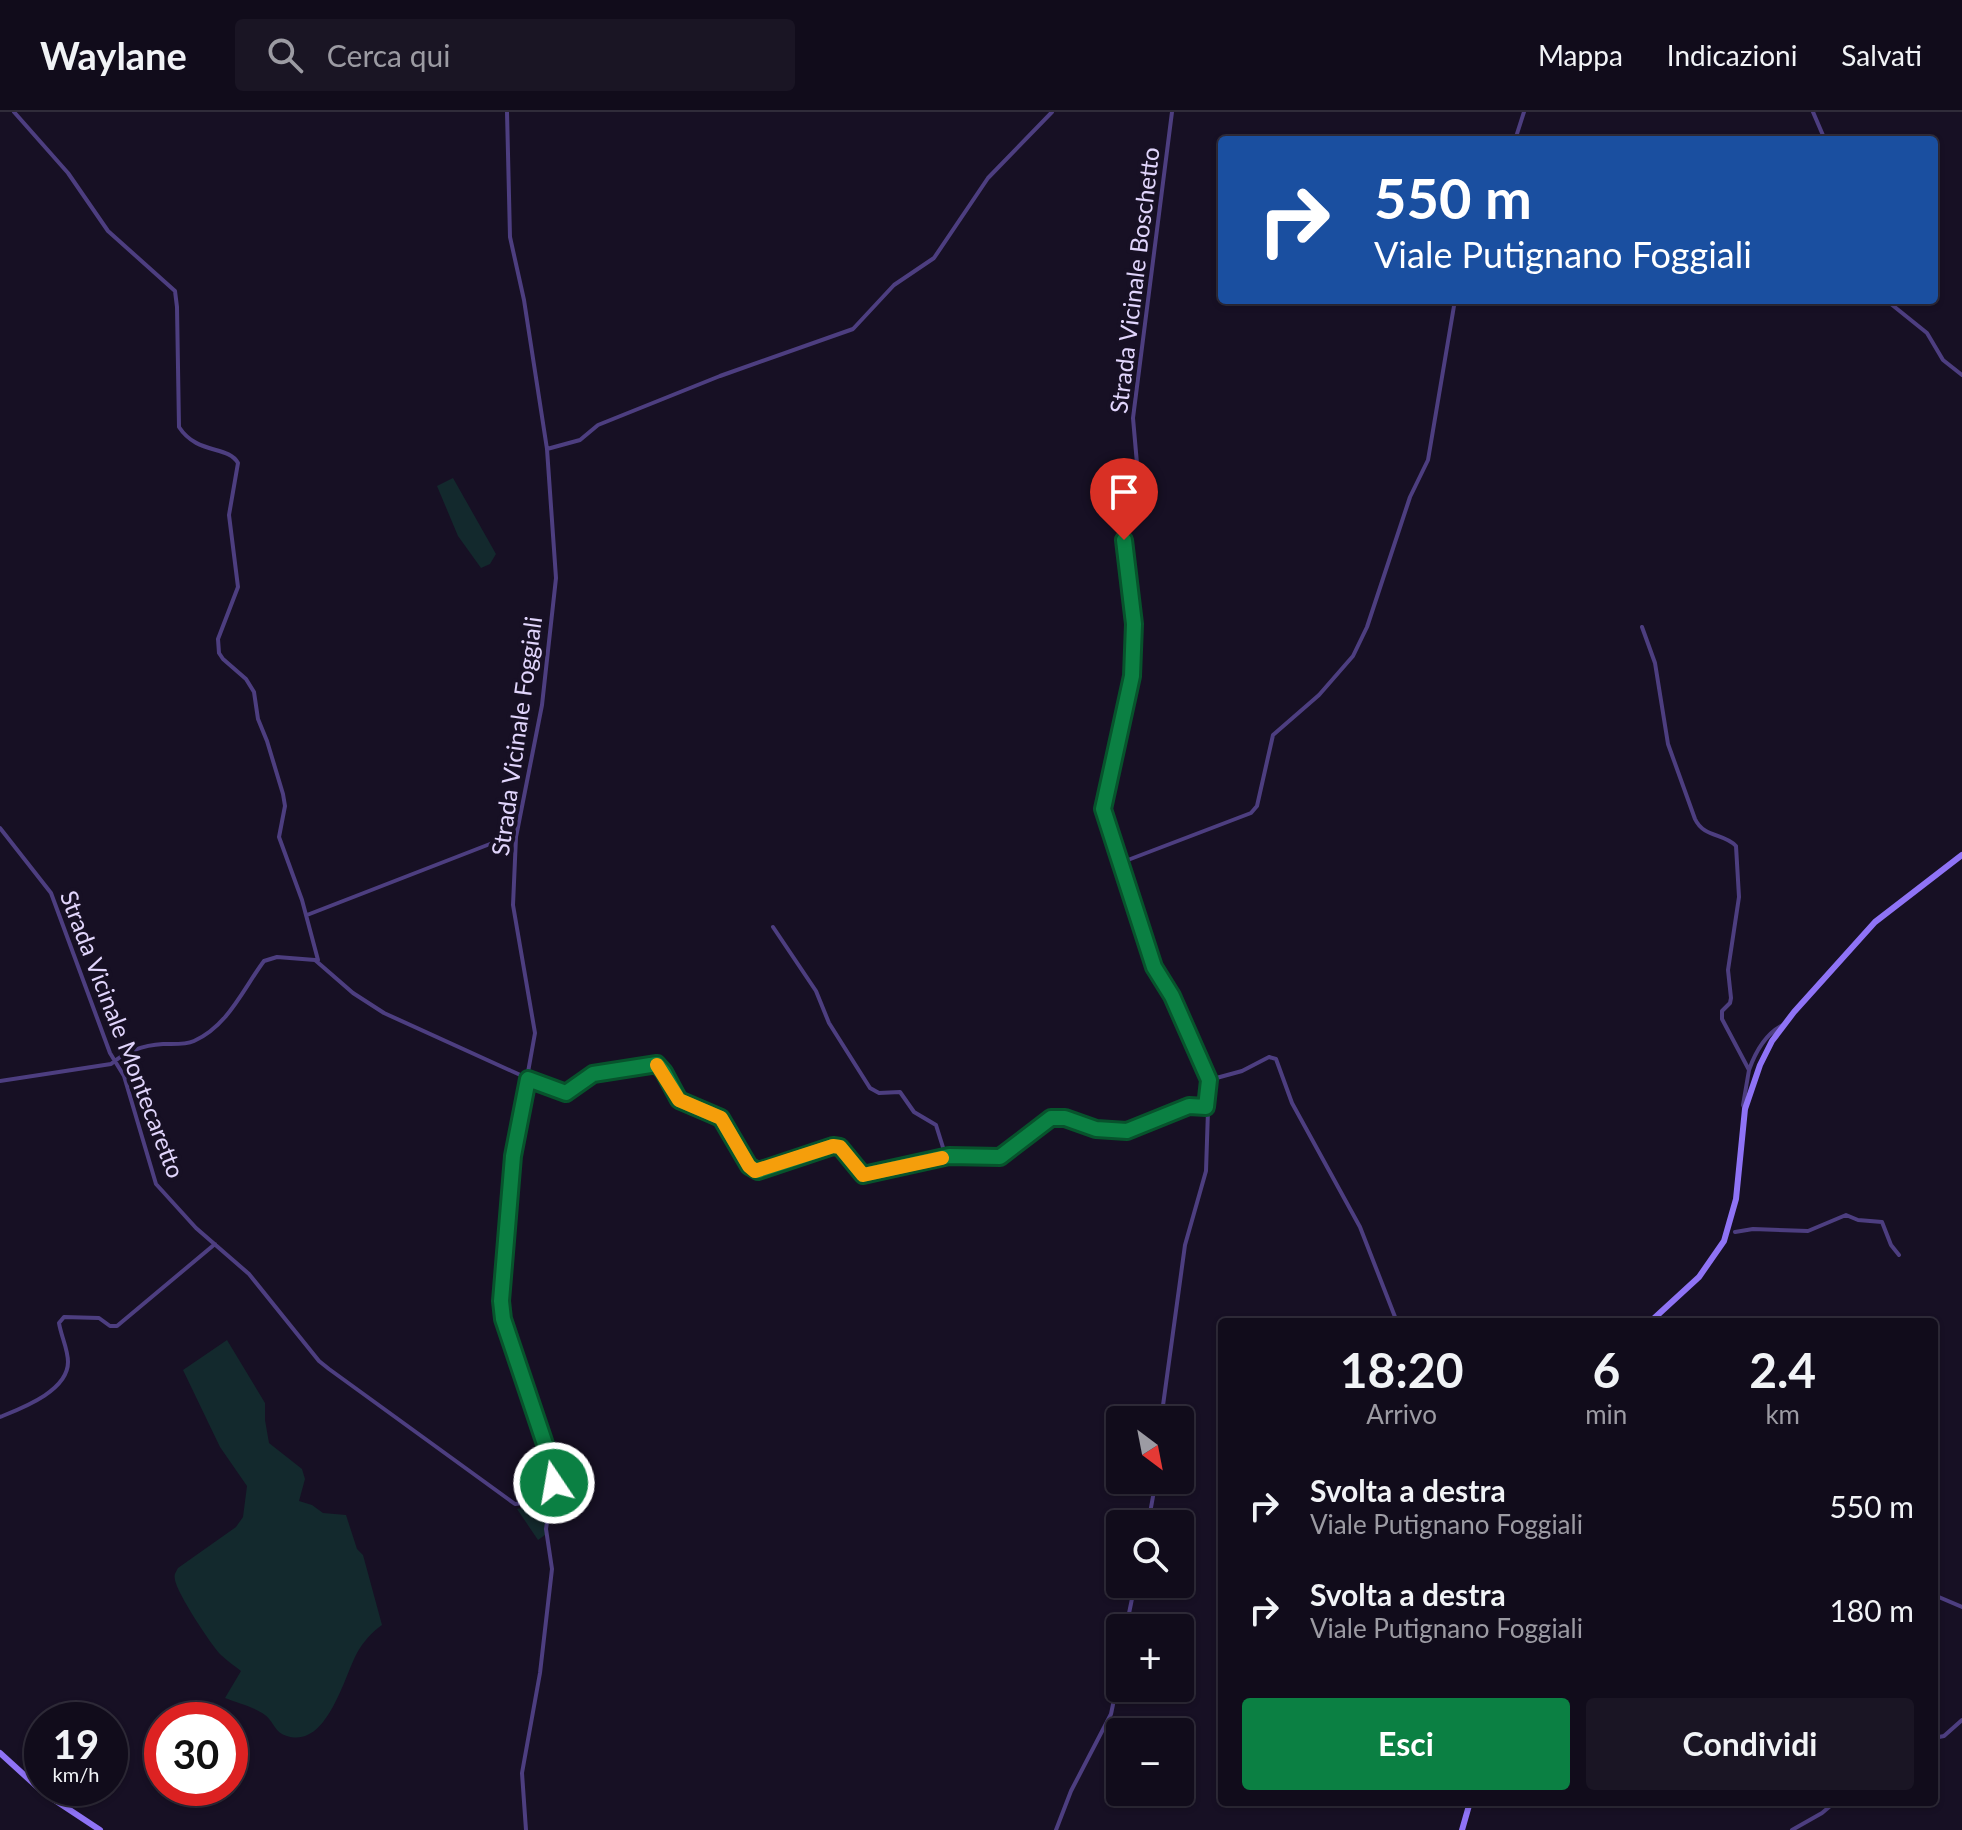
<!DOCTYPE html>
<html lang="it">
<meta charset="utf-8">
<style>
:root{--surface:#110c1b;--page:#1a1524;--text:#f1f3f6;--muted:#9c9ba3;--line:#302c3a;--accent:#0b8043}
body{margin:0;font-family:Lato,sans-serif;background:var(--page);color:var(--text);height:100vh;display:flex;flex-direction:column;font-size:30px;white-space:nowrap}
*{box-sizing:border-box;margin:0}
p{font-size:26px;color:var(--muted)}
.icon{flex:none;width:44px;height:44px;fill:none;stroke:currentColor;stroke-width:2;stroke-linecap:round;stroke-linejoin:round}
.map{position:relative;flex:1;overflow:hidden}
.panel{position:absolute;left:1218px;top:1206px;width:720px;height:488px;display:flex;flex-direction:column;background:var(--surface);border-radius:8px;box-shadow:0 2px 6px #0004,0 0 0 2px var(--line)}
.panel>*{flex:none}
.top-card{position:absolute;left:1218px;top:24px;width:720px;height:168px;border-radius:8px;box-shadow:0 2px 6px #0004,0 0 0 2px var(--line);background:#1a4fa0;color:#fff;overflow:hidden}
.needle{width:52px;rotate:148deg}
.controls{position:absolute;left:1106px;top:1294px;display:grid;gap:16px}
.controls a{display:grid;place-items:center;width:88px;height:88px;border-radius:8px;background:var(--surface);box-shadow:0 2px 6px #0004,0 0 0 2px var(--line);font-size:40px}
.speed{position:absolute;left:24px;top:1590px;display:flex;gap:16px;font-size:40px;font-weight:700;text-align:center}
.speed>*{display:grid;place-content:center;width:104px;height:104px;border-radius:50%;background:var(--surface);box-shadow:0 2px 6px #0004,0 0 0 2px var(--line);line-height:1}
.speed small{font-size:20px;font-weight:400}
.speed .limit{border:12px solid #d22;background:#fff;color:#111}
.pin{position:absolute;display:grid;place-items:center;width:68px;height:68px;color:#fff;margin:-82px -34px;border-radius:50% 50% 50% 0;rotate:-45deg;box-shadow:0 0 8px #0007}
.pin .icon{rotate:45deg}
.me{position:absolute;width:88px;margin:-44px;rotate:348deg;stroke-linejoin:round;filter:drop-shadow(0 0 6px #0008)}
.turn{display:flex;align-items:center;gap:28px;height:168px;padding:0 24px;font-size:36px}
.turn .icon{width:104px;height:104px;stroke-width:2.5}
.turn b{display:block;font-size:56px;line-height:68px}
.eta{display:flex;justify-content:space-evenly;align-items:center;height:136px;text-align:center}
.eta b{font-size:48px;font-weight:700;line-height:56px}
.cta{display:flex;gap:16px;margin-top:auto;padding:16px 24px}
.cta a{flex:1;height:92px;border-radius:8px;background:var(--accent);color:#fff;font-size:32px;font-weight:700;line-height:92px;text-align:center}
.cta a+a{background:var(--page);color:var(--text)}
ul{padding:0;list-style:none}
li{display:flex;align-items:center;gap:24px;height:104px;padding:0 24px}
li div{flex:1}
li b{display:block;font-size:30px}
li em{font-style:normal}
header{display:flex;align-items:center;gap:48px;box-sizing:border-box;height:112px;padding:0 40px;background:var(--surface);border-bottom:2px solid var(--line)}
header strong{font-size:38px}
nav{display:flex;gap:44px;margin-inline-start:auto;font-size:28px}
.search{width:560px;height:72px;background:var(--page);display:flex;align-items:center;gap:20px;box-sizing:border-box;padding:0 28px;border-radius:8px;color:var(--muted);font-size:30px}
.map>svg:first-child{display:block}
</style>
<header>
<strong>Waylane</strong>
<div class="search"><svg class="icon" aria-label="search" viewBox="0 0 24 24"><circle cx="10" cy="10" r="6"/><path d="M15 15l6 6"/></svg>Cerca qui</div>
<nav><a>Mappa</a><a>Indicazioni</a><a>Salvati</a></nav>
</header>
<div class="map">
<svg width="1962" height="1718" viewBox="0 0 1962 1718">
<rect width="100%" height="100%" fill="#171024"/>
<path fill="#13292d" d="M453,366L496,442L490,452L481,456L458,424L437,374Z
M227,1228L265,1291V1308L269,1331L302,1357L305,1367L299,1389L312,1393L323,1401L346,1403L357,1437L363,1443L382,1513C372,1520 363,1530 357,1541C344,1565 327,1637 287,1624C275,1621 274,1610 265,1603C255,1595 237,1591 225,1586L241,1559C235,1554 227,1549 221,1543C211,1533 177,1481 175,1468C174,1462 175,1462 178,1456L236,1415L243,1405L247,1374L220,1335L183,1258Z
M541,1390L548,1394L545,1423L538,1428L517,1397Z"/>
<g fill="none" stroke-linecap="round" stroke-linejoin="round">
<path stroke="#4d3e80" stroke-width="4" d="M14,0L68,61L108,119L175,179L177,195L179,315C197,343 228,333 238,351L229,403L238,475L218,527L219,541L223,547L246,567L254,580L258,607L267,629L283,682L285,694L279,725L302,788L318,848
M507,0L510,125L524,188L547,337L556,466L542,593L516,725L513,793L535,921L513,1044L501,1189L503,1207L554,1364L546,1417L552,1457L540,1561L522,1661L526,1718
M1813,0L1825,28
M1515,28L1524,0
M1886,188L1927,221L1943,248L1962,263
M547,337L580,328L598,313L720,264L853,217L894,173L934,146L988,66L1052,0
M1642,515L1655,551L1668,632L1695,707C1704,726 1724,721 1736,734L1739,785L1728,858L1731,886L1730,891L1722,899V907L1749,958C1755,941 1765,922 1783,913
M0,716L51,781L110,941L124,964L156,1072L196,1116L249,1162L319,1249L329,1257L515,1392L551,1388
M1120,751L1251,701L1257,694L1273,623L1319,583L1353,544L1367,515L1410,385L1428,348L1455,188
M307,803L508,725H516
M773,815L816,879L829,911L870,976L879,981L900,980L914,1000L936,1013L946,1045
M1209,968L1242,959L1269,945L1276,947L1292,991L1360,1115L1397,1210
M0,969L111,952C125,940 144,933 163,932C173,932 185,933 194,929C228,914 243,877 264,849L277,845L315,848L353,881L384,901L562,982L593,962L657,952L664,960L679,988L721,1006L749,1054L755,1059L833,1034L840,1035L863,1063L949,1044L1000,1045L1056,1006H1065L1096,1017L1127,1019L1189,994L1206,995
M1745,997L1743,993L1749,958
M1735,1120L1753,1117L1808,1119L1846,1103L1858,1108L1882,1110L1891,1133L1899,1143
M0,1305C22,1296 68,1279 68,1250C68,1237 61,1224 59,1211L64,1205L99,1206L110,1214H117L215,1132
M1161,1308L1185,1133L1206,1059L1209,968L1172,884L1154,855L1103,697L1132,564L1134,512L1118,404L1140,386L1133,306L1172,0
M1148,1412L1156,1368
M1934,1483L1962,1495
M1126,1516L1135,1472
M1934,1626L1944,1624L1962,1608
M1056,1718L1071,1679L1111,1602L1120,1559
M1792,1718L1822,1701L1835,1690"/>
<path stroke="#8f73f6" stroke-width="6" d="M1650,1210L1699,1165L1724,1129L1736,1087L1745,997L1760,953L1772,929L1794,900L1875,810L1962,743
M0,1641L44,1681L100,1718
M1462,1718L1470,1690"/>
</g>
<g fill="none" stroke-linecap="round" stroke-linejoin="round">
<g stroke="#07532c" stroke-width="20">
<path id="route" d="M554,1371L553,1356L503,1207L501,1189L513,1044L528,967L566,981L593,962L657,952L664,960L679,988L721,1006L749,1054L758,1059L833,1034L840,1035L863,1063L949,1044L1000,1045L1051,1006H1065L1096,1017L1127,1019L1189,994L1206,995L1209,968L1172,884L1154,855L1103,697L1132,564L1134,512L1124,428"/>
</g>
<use href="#route" stroke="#0b8043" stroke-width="14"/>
<path stroke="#f59e0b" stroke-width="14" d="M657,953L679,988L721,1006L749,1054L755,1059L833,1034L840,1035L863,1063L942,1046"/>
</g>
<g text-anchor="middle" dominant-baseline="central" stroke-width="8" stroke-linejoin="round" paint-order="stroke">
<g font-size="24" fill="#e1d5fc" stroke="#171024">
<text transform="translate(1134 168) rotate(-83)">Strada Vicinale Boschetto</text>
<text transform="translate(516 624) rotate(-82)">Strada Vicinale Foggiali</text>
<text transform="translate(123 922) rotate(69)">Strada Vicinale Montecaretto</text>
</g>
</g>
</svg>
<div class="controls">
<a><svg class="needle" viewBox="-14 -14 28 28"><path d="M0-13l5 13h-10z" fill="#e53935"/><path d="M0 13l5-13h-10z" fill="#9c9ba3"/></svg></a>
<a><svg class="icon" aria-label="search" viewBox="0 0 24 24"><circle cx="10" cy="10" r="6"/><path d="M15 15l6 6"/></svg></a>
<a>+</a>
<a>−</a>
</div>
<div class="speed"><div>19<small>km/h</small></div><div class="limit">30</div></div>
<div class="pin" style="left:1124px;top:428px;background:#d93025"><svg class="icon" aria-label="arrive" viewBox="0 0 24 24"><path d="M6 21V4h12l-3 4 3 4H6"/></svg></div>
<svg class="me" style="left:554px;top:1371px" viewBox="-20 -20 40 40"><circle r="17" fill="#0b8043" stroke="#fff" stroke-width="3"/><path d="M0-11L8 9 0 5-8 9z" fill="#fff"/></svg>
<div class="top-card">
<div class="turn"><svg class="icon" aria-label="right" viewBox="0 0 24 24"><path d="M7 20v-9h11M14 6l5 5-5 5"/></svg><div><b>550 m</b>Viale Putignano Foggiali</div></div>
</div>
<section class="panel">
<div class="eta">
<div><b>18:20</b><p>Arrivo</p></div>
<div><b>6</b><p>min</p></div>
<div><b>2.4</b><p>km</p></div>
</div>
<ul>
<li><svg class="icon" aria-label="right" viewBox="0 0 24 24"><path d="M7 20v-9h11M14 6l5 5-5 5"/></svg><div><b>Svolta a destra</b><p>Viale Putignano Foggiali</p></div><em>550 m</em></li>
<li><svg class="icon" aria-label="right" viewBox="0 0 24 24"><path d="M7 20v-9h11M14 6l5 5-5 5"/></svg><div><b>Svolta a destra</b><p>Viale Putignano Foggiali</p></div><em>180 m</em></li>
</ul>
<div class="cta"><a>Esci</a><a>Condividi</a></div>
</section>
</div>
